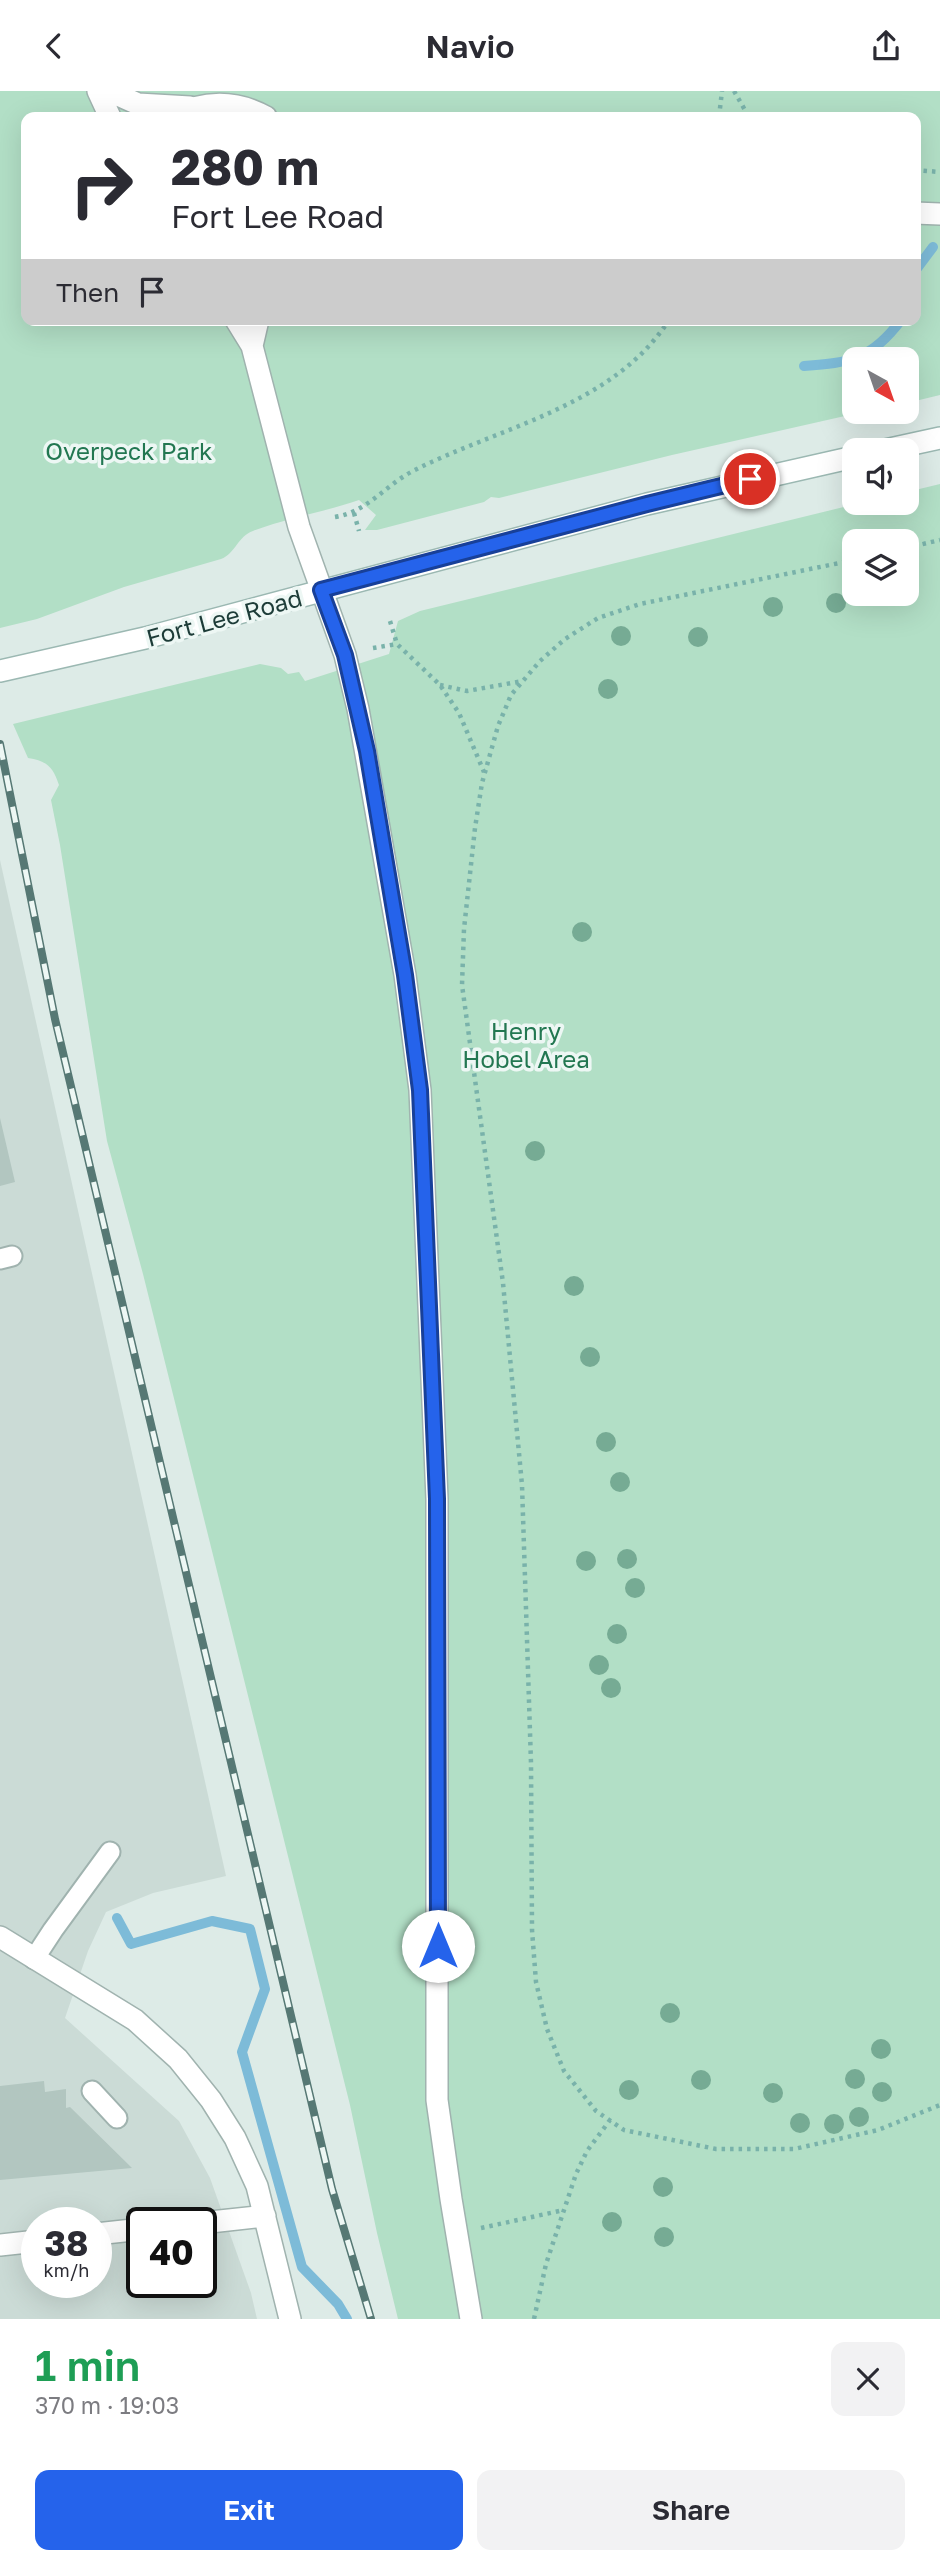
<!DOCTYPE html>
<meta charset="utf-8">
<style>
:root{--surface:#fff;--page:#f2f2f3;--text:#2b2b33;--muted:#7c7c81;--accent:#2563eb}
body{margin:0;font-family:"Golos Text",sans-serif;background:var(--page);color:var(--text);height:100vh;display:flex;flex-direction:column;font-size:26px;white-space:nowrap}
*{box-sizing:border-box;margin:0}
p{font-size:23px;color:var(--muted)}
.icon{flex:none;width:38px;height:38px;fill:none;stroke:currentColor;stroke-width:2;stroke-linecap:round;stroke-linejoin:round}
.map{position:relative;height:2228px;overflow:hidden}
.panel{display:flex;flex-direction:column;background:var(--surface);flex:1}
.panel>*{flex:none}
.top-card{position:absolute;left:21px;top:21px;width:900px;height:214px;border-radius:14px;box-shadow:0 7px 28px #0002;background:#fff;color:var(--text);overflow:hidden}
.needle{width:46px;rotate:140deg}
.tools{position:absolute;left:842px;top:256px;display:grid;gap:14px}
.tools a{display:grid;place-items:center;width:77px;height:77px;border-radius:14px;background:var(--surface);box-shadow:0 7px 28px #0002;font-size:35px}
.speed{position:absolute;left:21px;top:2116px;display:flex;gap:14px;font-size:35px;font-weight:700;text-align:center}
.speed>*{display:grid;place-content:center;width:91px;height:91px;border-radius:50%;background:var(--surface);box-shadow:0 7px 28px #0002;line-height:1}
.speed small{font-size:18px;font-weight:400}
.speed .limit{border:4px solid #111;border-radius:10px;background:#fff;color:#111}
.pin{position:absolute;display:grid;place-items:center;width:60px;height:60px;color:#fff;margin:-30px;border:4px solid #fff;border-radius:50%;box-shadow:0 2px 7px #0007}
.me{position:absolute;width:77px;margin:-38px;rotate:0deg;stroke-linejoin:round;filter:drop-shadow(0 0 5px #0008)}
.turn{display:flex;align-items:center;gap:24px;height:147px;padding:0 35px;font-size:32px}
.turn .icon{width:91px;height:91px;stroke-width:2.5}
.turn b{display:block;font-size:49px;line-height:60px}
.then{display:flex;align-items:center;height:66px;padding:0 35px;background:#0003;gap:14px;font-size:26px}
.round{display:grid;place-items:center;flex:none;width:74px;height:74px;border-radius:14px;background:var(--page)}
.summary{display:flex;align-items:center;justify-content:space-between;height:119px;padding:0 35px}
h1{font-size:42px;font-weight:600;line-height:52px;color:#1e9e55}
.cta{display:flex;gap:14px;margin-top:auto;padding:14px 35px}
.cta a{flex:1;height:80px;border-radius:14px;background:var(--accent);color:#fff;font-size:28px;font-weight:600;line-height:80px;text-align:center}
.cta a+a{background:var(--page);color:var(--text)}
header{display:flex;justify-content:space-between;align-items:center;height:91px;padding:0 35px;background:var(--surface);font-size:32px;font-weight:600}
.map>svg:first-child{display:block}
</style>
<header><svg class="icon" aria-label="back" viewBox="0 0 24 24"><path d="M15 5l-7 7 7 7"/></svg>Navio<svg class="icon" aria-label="share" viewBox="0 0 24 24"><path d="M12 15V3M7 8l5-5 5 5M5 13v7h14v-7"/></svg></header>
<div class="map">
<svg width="940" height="2228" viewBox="0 0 940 2228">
<rect width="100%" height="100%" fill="#ddebe7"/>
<path fill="#cbdbd6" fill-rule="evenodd" d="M0,769L226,1785L153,1802L106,1821L88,1860L65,1927L179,2030L210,2087L251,2202L257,2228H0ZM37,2132H96V2191H37ZM142,2132H201V2191H142Z"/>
<path fill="#b2dfc6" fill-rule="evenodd" d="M0,0H940V304L907,312L906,268H854V320H867L672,364L499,407L491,406L484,411L377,439H365L376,424L359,409C324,421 287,427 253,440C238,445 235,463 221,468L124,496L37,528L0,537ZM26,26H915V229H26Z
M940,393V2228H398L377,2142L350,2014L143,1183L107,1050L60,754L51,709L59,694C53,676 47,670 28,667L13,633L260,573L281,577L288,583L299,581L305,590L389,563L398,530L420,520L864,411H906L907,401ZM854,450H906V502H854Z"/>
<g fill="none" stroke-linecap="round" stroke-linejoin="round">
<path stroke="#7dbbd8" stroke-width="10" d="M915,180L933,156
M804,275C850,272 872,268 901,229
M117,1827L131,1853L212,1830L250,1838L265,1898L242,1961L302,2176L338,2213L347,2228"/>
</g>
<path fill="#b2c6c0" d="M0,1027L15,1091L0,1095Z
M44,1990L45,2001L66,1998V2017L70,2016L132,2077L0,2089V1995Z"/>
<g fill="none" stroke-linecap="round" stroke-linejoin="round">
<g stroke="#a0b3af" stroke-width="23">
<path id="service" d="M0,1168L12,1165
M34,1868L53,1839L110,1761
M92,2000L117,2027"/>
</g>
<g stroke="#a0b3af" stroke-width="24">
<path id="minor" d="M0,1846L135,1929L178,1968L211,2009L235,2047L257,2095L290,2228
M201,2132L265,2125
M96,2143L142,2138
M0,2154L37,2150"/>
</g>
<g stroke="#a0b3af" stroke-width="24">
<path id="tertiary" d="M98,0L110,26
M109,0L138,13L190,16
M173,26C203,9 236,9 266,26
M915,122L940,123
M236,229L252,255L299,436L345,564L358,618L405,884L420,999L437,1408V2009L451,2108L471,2228
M252,255L258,229"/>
</g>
<g stroke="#9bb8b2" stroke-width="24">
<path id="secondary" d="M885,359L940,347
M0,580L145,547L647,413L854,366"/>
</g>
<path stroke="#79b2aa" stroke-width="4.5" stroke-dasharray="3.5 5" stroke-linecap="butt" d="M734,0L749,26
M719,26L722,0
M915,79L940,81
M354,422L359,440
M335,426C369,420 384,395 413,380C499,336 613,316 669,229
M906,457L940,449
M854,469L640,513L598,527L565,548L540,570L511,604L498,635L482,692L475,737L464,838L462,894L503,1192L522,1394L531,1672L532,1839L536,1891L547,1938L564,1980L596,2020L624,2039L716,2058H794L878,2039L940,2014
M390,530L397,553L440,594L459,622L484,681
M373,557L397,553
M440,594L467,600L523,590
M481,2137L564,2119
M534,2228L546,2173L576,2083L587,2060L610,2029"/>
<use href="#service" stroke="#fff" stroke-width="19"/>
<use href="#minor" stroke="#fff" stroke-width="21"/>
<use href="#tertiary" stroke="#fff" stroke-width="21"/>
<use href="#secondary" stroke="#fff" stroke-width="21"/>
<g stroke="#567874" stroke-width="8">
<path id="rail" d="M0,653L55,928L332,2098L371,2228"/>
</g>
<use href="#rail" stroke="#edf7f4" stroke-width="5" stroke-dasharray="16" stroke-linecap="butt"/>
</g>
<g fill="#76ab94">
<circle cx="836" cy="512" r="10"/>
<circle cx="773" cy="516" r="10"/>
<circle cx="621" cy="545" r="10"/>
<circle cx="698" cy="546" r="10"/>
<circle cx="608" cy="598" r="10"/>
<circle cx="582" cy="841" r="10"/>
<circle cx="535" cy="1060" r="10"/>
<circle cx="574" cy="1195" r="10"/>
<circle cx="590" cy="1266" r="10"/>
<circle cx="606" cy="1351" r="10"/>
<circle cx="620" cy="1391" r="10"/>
<circle cx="627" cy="1468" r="10"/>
<circle cx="586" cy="1470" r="10"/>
<circle cx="635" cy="1497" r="10"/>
<circle cx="617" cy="1543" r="10"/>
<circle cx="599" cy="1574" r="10"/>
<circle cx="611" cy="1597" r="10"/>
<circle cx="670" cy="1922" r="10"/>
<circle cx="881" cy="1958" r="10"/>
<circle cx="855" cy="1988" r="10"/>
<circle cx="701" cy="1989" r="10"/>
<circle cx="629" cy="1999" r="10"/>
<circle cx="882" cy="2001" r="10"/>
<circle cx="773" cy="2002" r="10"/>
<circle cx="859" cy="2026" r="10"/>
<circle cx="800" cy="2032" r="10"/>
<circle cx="834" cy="2033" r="10"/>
<circle cx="663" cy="2096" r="10"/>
<circle cx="612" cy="2131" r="10"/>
<circle cx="664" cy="2146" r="10"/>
</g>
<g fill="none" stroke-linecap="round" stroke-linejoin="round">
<g stroke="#184099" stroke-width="18">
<path id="route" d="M438,1855L437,1408L420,999L405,884L367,660L345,564L321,499L647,413L750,388"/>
</g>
<use href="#route" stroke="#2563eb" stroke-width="12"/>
</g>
<g text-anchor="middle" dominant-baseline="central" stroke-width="7" stroke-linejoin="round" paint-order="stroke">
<g font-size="24" fill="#227751" stroke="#edf7f4">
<text x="129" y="359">Overpeck Park</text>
<text x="526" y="939">Henry<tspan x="526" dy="28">Hobel Area</tspan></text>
</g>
<g font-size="24" fill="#1d3c38" stroke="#edf7f4">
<text transform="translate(224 526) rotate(-15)">Fort Lee Road</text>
</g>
</g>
</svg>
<div class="tools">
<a><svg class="needle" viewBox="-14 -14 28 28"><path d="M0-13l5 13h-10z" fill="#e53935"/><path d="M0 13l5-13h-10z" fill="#7c7c81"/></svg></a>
<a><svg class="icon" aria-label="sound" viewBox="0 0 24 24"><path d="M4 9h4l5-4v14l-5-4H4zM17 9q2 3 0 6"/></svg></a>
<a><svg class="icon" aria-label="layers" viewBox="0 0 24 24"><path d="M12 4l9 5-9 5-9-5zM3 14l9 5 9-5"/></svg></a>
</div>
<div class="speed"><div>38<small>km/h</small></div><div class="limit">40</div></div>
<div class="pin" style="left:750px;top:388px;background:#d93025"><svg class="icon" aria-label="arrive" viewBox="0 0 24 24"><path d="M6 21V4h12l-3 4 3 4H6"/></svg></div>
<svg class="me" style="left:438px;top:1855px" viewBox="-20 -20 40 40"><circle r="19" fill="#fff"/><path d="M0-13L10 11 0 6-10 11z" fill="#2563eb"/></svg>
<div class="top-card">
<div class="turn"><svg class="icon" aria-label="right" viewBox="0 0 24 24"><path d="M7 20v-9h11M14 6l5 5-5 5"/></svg><div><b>280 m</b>Fort Lee Road</div></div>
<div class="then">Then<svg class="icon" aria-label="arrive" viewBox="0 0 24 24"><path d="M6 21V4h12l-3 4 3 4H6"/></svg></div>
</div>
</div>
<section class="panel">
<div class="summary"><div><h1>1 min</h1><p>370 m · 19:03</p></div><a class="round"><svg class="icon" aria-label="close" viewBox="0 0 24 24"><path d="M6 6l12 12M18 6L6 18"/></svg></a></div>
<div class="cta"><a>Exit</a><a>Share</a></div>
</section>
